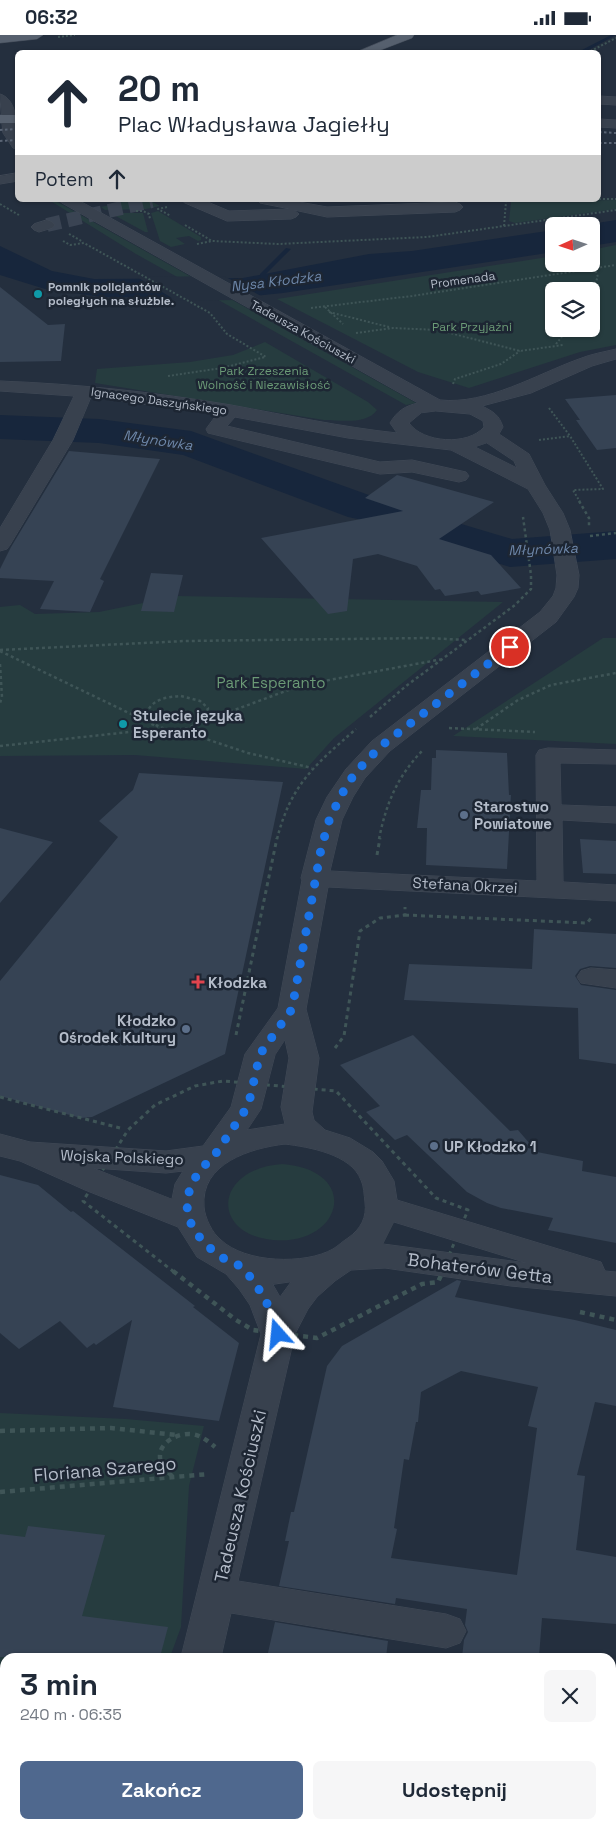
<!DOCTYPE html>
<html lang="pl">
<meta charset="utf-8">
<style>
:root{--surface:#fff;--page:#f6f6f7;--text:#1f2937;--muted:#747a83;--accent:#4f688e}
body{margin:0;font-family:"Space Grotesk",sans-serif;background:var(--page);color:var(--text);height:100vh;display:flex;flex-direction:column;font-size:19px;white-space:nowrap}
*{box-sizing:border-box;margin:0}
p{font-size:16px;color:var(--muted)}
.icon{flex:none;width:28px;height:28px;fill:none;stroke:currentColor;stroke-width:2;stroke-linecap:round;stroke-linejoin:round}
.map{position:relative;flex:1;overflow:hidden}
.drawer{position:absolute;left:0px;top:1618px;width:616px;height:176px;display:flex;flex-direction:column;background:var(--surface);border-radius:15px 15px 0 0;box-shadow:0 1px 4px #0004}
.drawer>*{flex:none}
.banner{position:absolute;left:15px;top:15px;width:586px;height:152px;border-radius:8px;box-shadow:0 1px 4px #0004;background:#fff;color:var(--text);overflow:hidden}
.needle{width:32px;rotate:267deg}
.fabs{position:absolute;left:545px;top:182px;display:grid;gap:10px}
.fabs a{display:grid;place-items:center;width:55px;height:55px;border-radius:8px;background:var(--surface);box-shadow:0 1px 4px #0004;font-size:25px}
.pin{position:absolute;display:grid;place-items:center;width:42px;height:42px;color:#fff;margin:-21px;border:2px solid #fff;border-radius:50%;box-shadow:0 1px 5px #0007}
.me{position:absolute;width:55px;margin:-28px;rotate:342deg;stroke-linejoin:round;filter:drop-shadow(0 0 4px #0008)}
.turn{display:flex;align-items:center;gap:18px;height:105px;padding:0 20px;font-size:22px}
.turn .icon{width:65px;height:65px;stroke-width:2.5}
.turn b{display:block;font-size:35px;line-height:42px}
.then{display:flex;align-items:center;height:48px;padding:0 20px;background:#0003;gap:10px;font-size:19px}
.round{display:grid;place-items:center;flex:none;width:52px;height:52px;border-radius:8px;background:var(--page)}
.summary{display:flex;align-items:center;justify-content:space-between;height:85px;padding:0 20px}
h1{font-size:30px;font-weight:700;line-height:38px}
.cta{display:flex;gap:10px;margin-top:auto;padding:10px 20px}
.cta a{flex:1;height:58px;border-radius:8px;background:var(--accent);color:#fff;font-size:20px;font-weight:700;line-height:58px;text-align:center}
.cta a+a{background:var(--page);color:var(--text)}
.status{display:flex;justify-content:space-between;align-items:center;height:35px;padding:0 25px;background:var(--surface);direction:ltr}
.status svg{height:14px;fill:currentColor}
.map>svg:first-child{display:block}
</style>
<div class="status"><b>06:32</b><svg viewBox="0 0 49 12"><path d="M0 12V9h3v3zM5 12V6h3v6zM10 12V3h3v9zM15 12V0h3v12zM26 1h20v11H26zM47 4h2v5h-2z"/></svg></div>
<div class="map">
<svg width="616" height="1793" viewBox="0 0 616 1793">
<rect width="100%" height="100%" fill="#242f3e"/>
<path fill="#263c3f" fill-rule="evenodd" d="M49,165H54L416,368L406,370L136,219Z
M131,165H149L160,171L146,174L105,175L101,172Z
M616,165V174L515,188L509,186L511,167Z
M158,176L201,202V205L198,206L189,201L176,203L185,209L171,212L160,206L151,178Z
M117,178H143L148,197H145L112,179Z
M616,210V310L580,317L469,353L418,337L277,264L554,221V229H591V215ZM554,256H591V294H554Z
M265,307L368,367L377,375C367,390 340,385 324,385L95,348L97,334L190,327L233,320Z
M177,561L503,567L334,703L306,734L135,720L0,721V572L20,570L35,579L99,577Z
M603,603H616V709L453,701Z
M282,1129C362,1135 343,1211 273,1205C210,1199 214,1134 282,1129Z
M0,1378L126,1384L204,1391L189,1451L181,1592L170,1622H5V1789H67L64,1793H0Z"/>
<path fill="#17263c" d="M616,185V207L591,211V191H579Z
M554,195V217L283,258L234,263L102,262L45,254L0,240V211L52,236L94,244L243,243L369,219L412,216Z"/>
<path fill="#242f3e" d="M224,241L263,262L234,265L177,266L137,242Z"/>
<g fill="none" stroke-linecap="round" stroke-linejoin="round">
<path fill="#17263c" fill-rule="evenodd" d="M611,0H616L583,18H576Z
M286,213L291,214L266,239V250L261,251L260,239Z"/>
<path fill="#17263c" fill-rule="evenodd" d="M0,380L99,384L191,396L380,464L382,467L401,471L512,504L616,496V524L510,532L369,489L367,486L348,482L183,420L99,408L0,404Z"/>
</g>
<path fill="#364354" fill-rule="evenodd" d="M0,252L48,290L65,289L61,326L0,327Z
M616,360V413L597,415L576,385H580L565,364Z
M69,416L160,424L100,544L104,546L90,577L40,574L54,546L0,543V534L11,512Z
M397,440L494,467L439,504L491,520L521,553L481,560L478,556L445,561L440,554L435,555L417,531L378,519L353,524L347,576L328,579L261,503L403,476L365,463Z
M151,538L183,540L174,577L141,576Z
M436,715L507,718L509,760H511L507,834L426,830L427,793H417L421,755H431L432,723H436Z
M139,738L283,747L225,1019L92,1082L81,1083L0,1061V946L118,802L99,786L133,755Z
M0,793L53,807L0,868Z
M580,804L616,806V839L583,838Z
M534,894L616,899V933L590,931L580,934L575,941L581,950L616,955V1029L579,1024L578,973L404,965L409,929L532,934Z
M413,1000L510,1096L518,1095L537,1117L583,1126L582,1136L616,1142V1208L548,1195L553,1183L501,1173L487,1168L467,1157L407,1100L395,1105L366,1077L380,1071L340,1030Z
M0,1140L38,1150L71,1177L73,1176L195,1271L193,1272L239,1308L219,1386L113,1372L132,1285L96,1310L94,1308L87,1313L60,1286L19,1314L0,1298Z
M457,1245L461,1246L455,1262L575,1285L616,1295V1371L595,1367L577,1440L585,1441L576,1515L616,1522V1589L542,1583L539,1622H462L464,1605L468,1597L465,1590L467,1574L396,1563L395,1569L279,1551L289,1506H285L291,1477H294L327,1331L342,1311ZM461,1336L538,1352L528,1391L537,1393L517,1540L391,1523L397,1494L394,1493L404,1424L409,1425L416,1387H418L421,1357Z
M28,1491L105,1500L82,1581L168,1592L160,1622H0V1499L25,1502Z
M275,1587L388,1606L386,1622H267Z"/>
<g fill="none" stroke-linecap="round" stroke-linejoin="round">
<path stroke="#3a4453" stroke-width="14" stroke-dasharray="14 7" stroke-linecap="butt" d="M47,190L152,166"/>
<g stroke="#414a57" stroke-width="1">
<path id="minor" d="M0,59C19,64 18,98 18,114L13,113L3,98Z
M599,61L616,62V70L599,69Z
M599,84L616,85V93L599,92Z
M18,138V146L0,149V141Z
M59,165H78L440,365C487,370 537,339 579,324C591,319 604,317 616,314V324L592,331L531,358L482,371C494,377 499,380 503,392L499,399L529,419L545,450L563,478L570,495L579,540L578,553L574,562L556,587L390,716L365,743L353,762L342,785L330,836L537,846L536,720L539,715L548,713L616,715V729L560,728L561,770L616,772V788L562,785L563,847L616,850V866L328,852L306,974L319,1023L312,1077L314,1085L325,1095L350,1103L373,1117L382,1126L394,1146L397,1165L601,1227L605,1236L616,1237V1261L511,1251L385,1233L351,1235L335,1246L317,1262L308,1274L295,1299L238,1546L446,1579L460,1584L466,1596L460,1608L446,1613L231,1578L221,1622H181L261,1299L250,1270L239,1254L226,1239L197,1222L178,1192L85,1155L20,1126L0,1121V1099L30,1107L166,1116L203,1111L231,1072L245,1019L278,973L302,845L301,843L316,785L327,762L346,734L372,706L540,577L553,561L556,553L557,540L550,495L543,478L528,454L451,415L348,403L235,382L227,391L380,427L412,425L466,437L469,441L466,445L459,447L412,437L380,439L208,398L206,394L217,379L91,362L73,405L10,510L7,514L0,516V493L53,405L74,361L0,356V346C78,349 154,357 231,370C286,380 341,392 397,398L390,388C397,376 405,371 418,368L62,168ZM436,376L470,379L483,386L484,392C468,411 423,408 409,388L421,378ZM487,408L514,426L517,433L475,412ZM285,1005L289,1023L281,1072L285,1089L247,1095L261,1074L275,1020ZM285,1109C309,1112 351,1119 361,1145C364,1151 364,1160 365,1167C367,1182 361,1194 348,1203C343,1206 338,1211 333,1214C305,1230 245,1228 221,1205C212,1198 205,1183 204,1172C200,1128 251,1113 285,1109ZM93,1133L166,1138L183,1136L175,1149L172,1164ZM394,1187L527,1228L383,1209ZM291,1247L280,1262L272,1248L273,1249Z
M182,165H203L229,176L290,174L260,168L257,165H288L327,172L455,167L460,169L463,172L460,175L455,177L327,182L294,175L299,179L296,182L291,184L227,186L185,168Z
M47,185L52,187L55,190L52,193L39,197L34,195L31,192L34,189Z
M591,933L616,935V953L581,948L577,942L581,936Z
M127,1789H170L169,1793H126Z"/>
</g>
<g stroke="#414a57" stroke-width="1">
<path id="major" d="M0,0H43L37,4L0,8Z
M397,0H414L412,3L373,18H354Z
M0,80H18V88H0Z"/>
</g>
<path stroke="#3f5557" stroke-width="2" stroke-dasharray="2 2" stroke-linecap="butt" d="M58,2L75,0
M587,18L616,3
M599,164H616
M477,165H571
M152,166L158,165
M0,169L19,180
M167,172L158,174L171,181
M136,176H143L149,179L150,184
M185,190L212,206
M504,191L506,167
M69,199L83,207
M63,206L70,210L84,208L210,278L227,299L266,322
M197,209L212,206L278,209L427,202L616,175
M591,256L598,242L595,234
M325,272L343,289
M311,273L412,261L616,230
M329,277L389,292
M356,298L393,293L438,295L520,316L563,310
M556,309L568,294
M168,341L222,333L265,322
M453,349L455,344L501,329L520,316
M549,373L570,401L603,454L573,455L580,467
M539,405L570,401"/>
<path stroke="#3f5557" stroke-width="2.5" stroke-dasharray="3 3" stroke-linecap="butt" d="M579,466L589,483V491
M590,501L616,498
M0,615L185,606L427,603L467,605
M0,616L156,691
M0,629L2,662L0,668
M181,661L200,666L208,673C204,693 175,700 158,691C153,689 149,684 146,680C151,664 166,662 181,661Z
M370,682L406,651L515,570L531,554V540L523,482
M202,687L302,650L443,624
M449,693L535,697
M476,694L518,665L551,650L616,638
M179,695L248,718L312,733
M0,711L166,693
M277,804C291,749 315,730 356,694
M379,804C386,769 397,742 422,716"/>
<path stroke="#3f5557" stroke-width="3" stroke-dasharray="4 4" stroke-linecap="butt" d="M377,820L380,803
M405,880L587,888L591,883
M236,1000L277,803
M335,1013L344,1001L360,896L380,883L405,880V872
M0,1062L120,1093
M174,1237L83,1166L128,1095L155,1070L195,1051L223,1046L336,1056L436,1163L468,1175L442,1237"/>
<path stroke="#3f5557" stroke-width="4.5" stroke-dasharray="5 5" stroke-linecap="butt" d="M173,1236L236,1285L253,1295L317,1303L422,1249L438,1247L443,1236
M580,1277L616,1285
M0,1396L111,1393L176,1400
M172,1441C167,1436 160,1430 160,1422C159,1407 178,1398 191,1399C201,1400 208,1406 215,1412
M0,1457L209,1439
M81,1793L85,1789"/>
<use href="#minor" fill="#38414e" fill-rule="evenodd"/>
<use href="#major" fill="#56606e" fill-rule="evenodd"/>
<path stroke="#5a6575" stroke-width="2" stroke-dasharray="2.5 2.5" stroke-linecap="butt" d="M0,95L18,94
M599,97L616,98
M0,106L18,105
M599,108H616"/>
</g>
<g fill="none" stroke-linecap="round" stroke-linejoin="round">
<path stroke="#1a73e8" stroke-width="9" stroke-dasharray="0 16.2" d="M278,1299L265,1263L248,1239L237,1229L223,1223L206,1210L193,1194L187,1177L188,1160L193,1146L202,1133L214,1121L246,1074L250,1063L260,1019L292,974L321,814L329,786L340,762L355,738L381,711L510,612"/>
</g>
<g fill="#0f9aa8" stroke="#1d2633" stroke-width="2">
<circle cx="38" cy="259" r="5"/>
<circle cx="123" cy="689" r="5"/>
</g>
<g fill="#5c6f8a" stroke="#1d2633" stroke-width="2">
<circle cx="464" cy="780" r="5"/>
<circle cx="186" cy="994" r="5"/>
<circle cx="434" cy="1111" r="5"/>
</g>
<path fill="#e0444e" stroke="#1d2633" stroke-width="2" d="M195.5 939.5h5v5h5v5h-5v5h-5v-5h-5v-5h5z"/>
<g text-anchor="middle" dominant-baseline="central" stroke-width="5" stroke-linejoin="round" paint-order="stroke">
<g font-size="12" fill="#b4bcc9" stroke="#1d2633">
<text transform="translate(463 245) rotate(-8)">Promenada</text>
<text transform="translate(303 297) rotate(29)">Tadeusza Kościuszki</text>
<text transform="translate(159 366) rotate(8)">Ignacego Daszyńskiego</text>
</g>
<g font-size="12" font-weight="bold" fill="#b4bcc9" stroke="#1d2633" text-anchor="start">
<text x="48" y="252">Pomnik policjantów<tspan x="48" dy="14">poległych na służbie.</tspan></text>
</g>
<g font-size="12" fill="#6b9a76" stroke="#1d2633">
<text x="472" y="292">Park Przyjaźni</text>
<text x="264" y="336">Park Zrzeszenia<tspan x="264" dy="14">Wolność i Niezawisłość</tspan></text>
</g>
<g font-size="14" font-style="italic" fill="#6d86a8" stroke="#1d2633">
<text transform="translate(276 246) rotate(-7)">Nysa Kłodzka</text>
<text transform="translate(158 405) rotate(9)">Młynówka</text>
<text transform="translate(543 514) rotate(-2)">Młynówka</text>
</g>
<g font-size="15" fill="#6b9a76" stroke="#1d2633">
<text x="271" y="647">Park Esperanto</text>
</g>
<g font-size="15" font-weight="bold" fill="#b4bcc9" stroke="#1d2633" text-anchor="start">
<text x="133" y="680">Stulecie języka<tspan x="133" dy="17">Esperanto</tspan></text>
<text x="474" y="771">Starostwo<tspan x="474" dy="17">Powiatowe</tspan></text>
<text x="208" y="947">Kłodzka</text>
<text x="176" y="985" text-anchor="end">Kłodzko<tspan x="176" dy="17">Ośrodek Kultury</tspan></text>
<text x="444" y="1111">UP Kłodzko 1</text>
</g>
<g font-size="15" fill="#b4bcc9" stroke="#1d2633">
<text transform="translate(465 850) rotate(3)">Stefana Okrzei</text>
<text transform="translate(122 1122) rotate(2)">Wojska Polskiego</text>
</g>
<g font-size="18" fill="#b4bcc9" stroke="#1d2633">
<text transform="translate(480 1233) rotate(7)">Bohaterów Getta</text>
<text transform="translate(105 1434) rotate(-5)">Floriana Szarego</text>
<text transform="translate(240 1461) rotate(-77)">Tadeusza Kościuszki</text>
</g>
</g>
</svg>
<div class="fabs">
<a><svg class="needle" viewBox="-14 -14 28 28"><path d="M0-13l5 13h-10z" fill="#e53935"/><path d="M0 13l5-13h-10z" fill="#747a83"/></svg></a>
<a><svg class="icon" aria-label="layers" viewBox="0 0 24 24"><path d="M12 4l9 5-9 5-9-5zM3 14l9 5 9-5"/></svg></a>
</div>
<div class="pin" style="left:510px;top:612px;background:#d93025"><svg class="icon" aria-label="arrive" viewBox="0 0 24 24"><path d="M6 21V4h12l-3 4 3 4H6"/></svg></div>
<svg class="me" style="left:278px;top:1299px" viewBox="-20 -20 40 40"><path d="M0-17L14 15 0 8-14 15z" fill="#1a73e8" stroke="#fff" stroke-width="4"/></svg>
<div class="banner">
<div class="turn"><svg class="icon" aria-label="ahead" viewBox="0 0 24 24"><path d="M12 20V5M6 11l6-6 6 6"/></svg><div><b>20 m</b>Plac Władysława Jagiełły</div></div>
<div class="then">Potem<svg class="icon" aria-label="ahead" viewBox="0 0 24 24"><path d="M12 20V5M6 11l6-6 6 6"/></svg></div>
</div>
<section class="drawer">
<div class="summary"><div><h1>3 min</h1><p>240 m · 06:35</p></div><a class="round"><svg class="icon" aria-label="close" viewBox="0 0 24 24"><path d="M6 6l12 12M18 6L6 18"/></svg></a></div>
<div class="cta"><a>Zakończ</a><a>Udostępnij</a></div>
</section>
</div>
